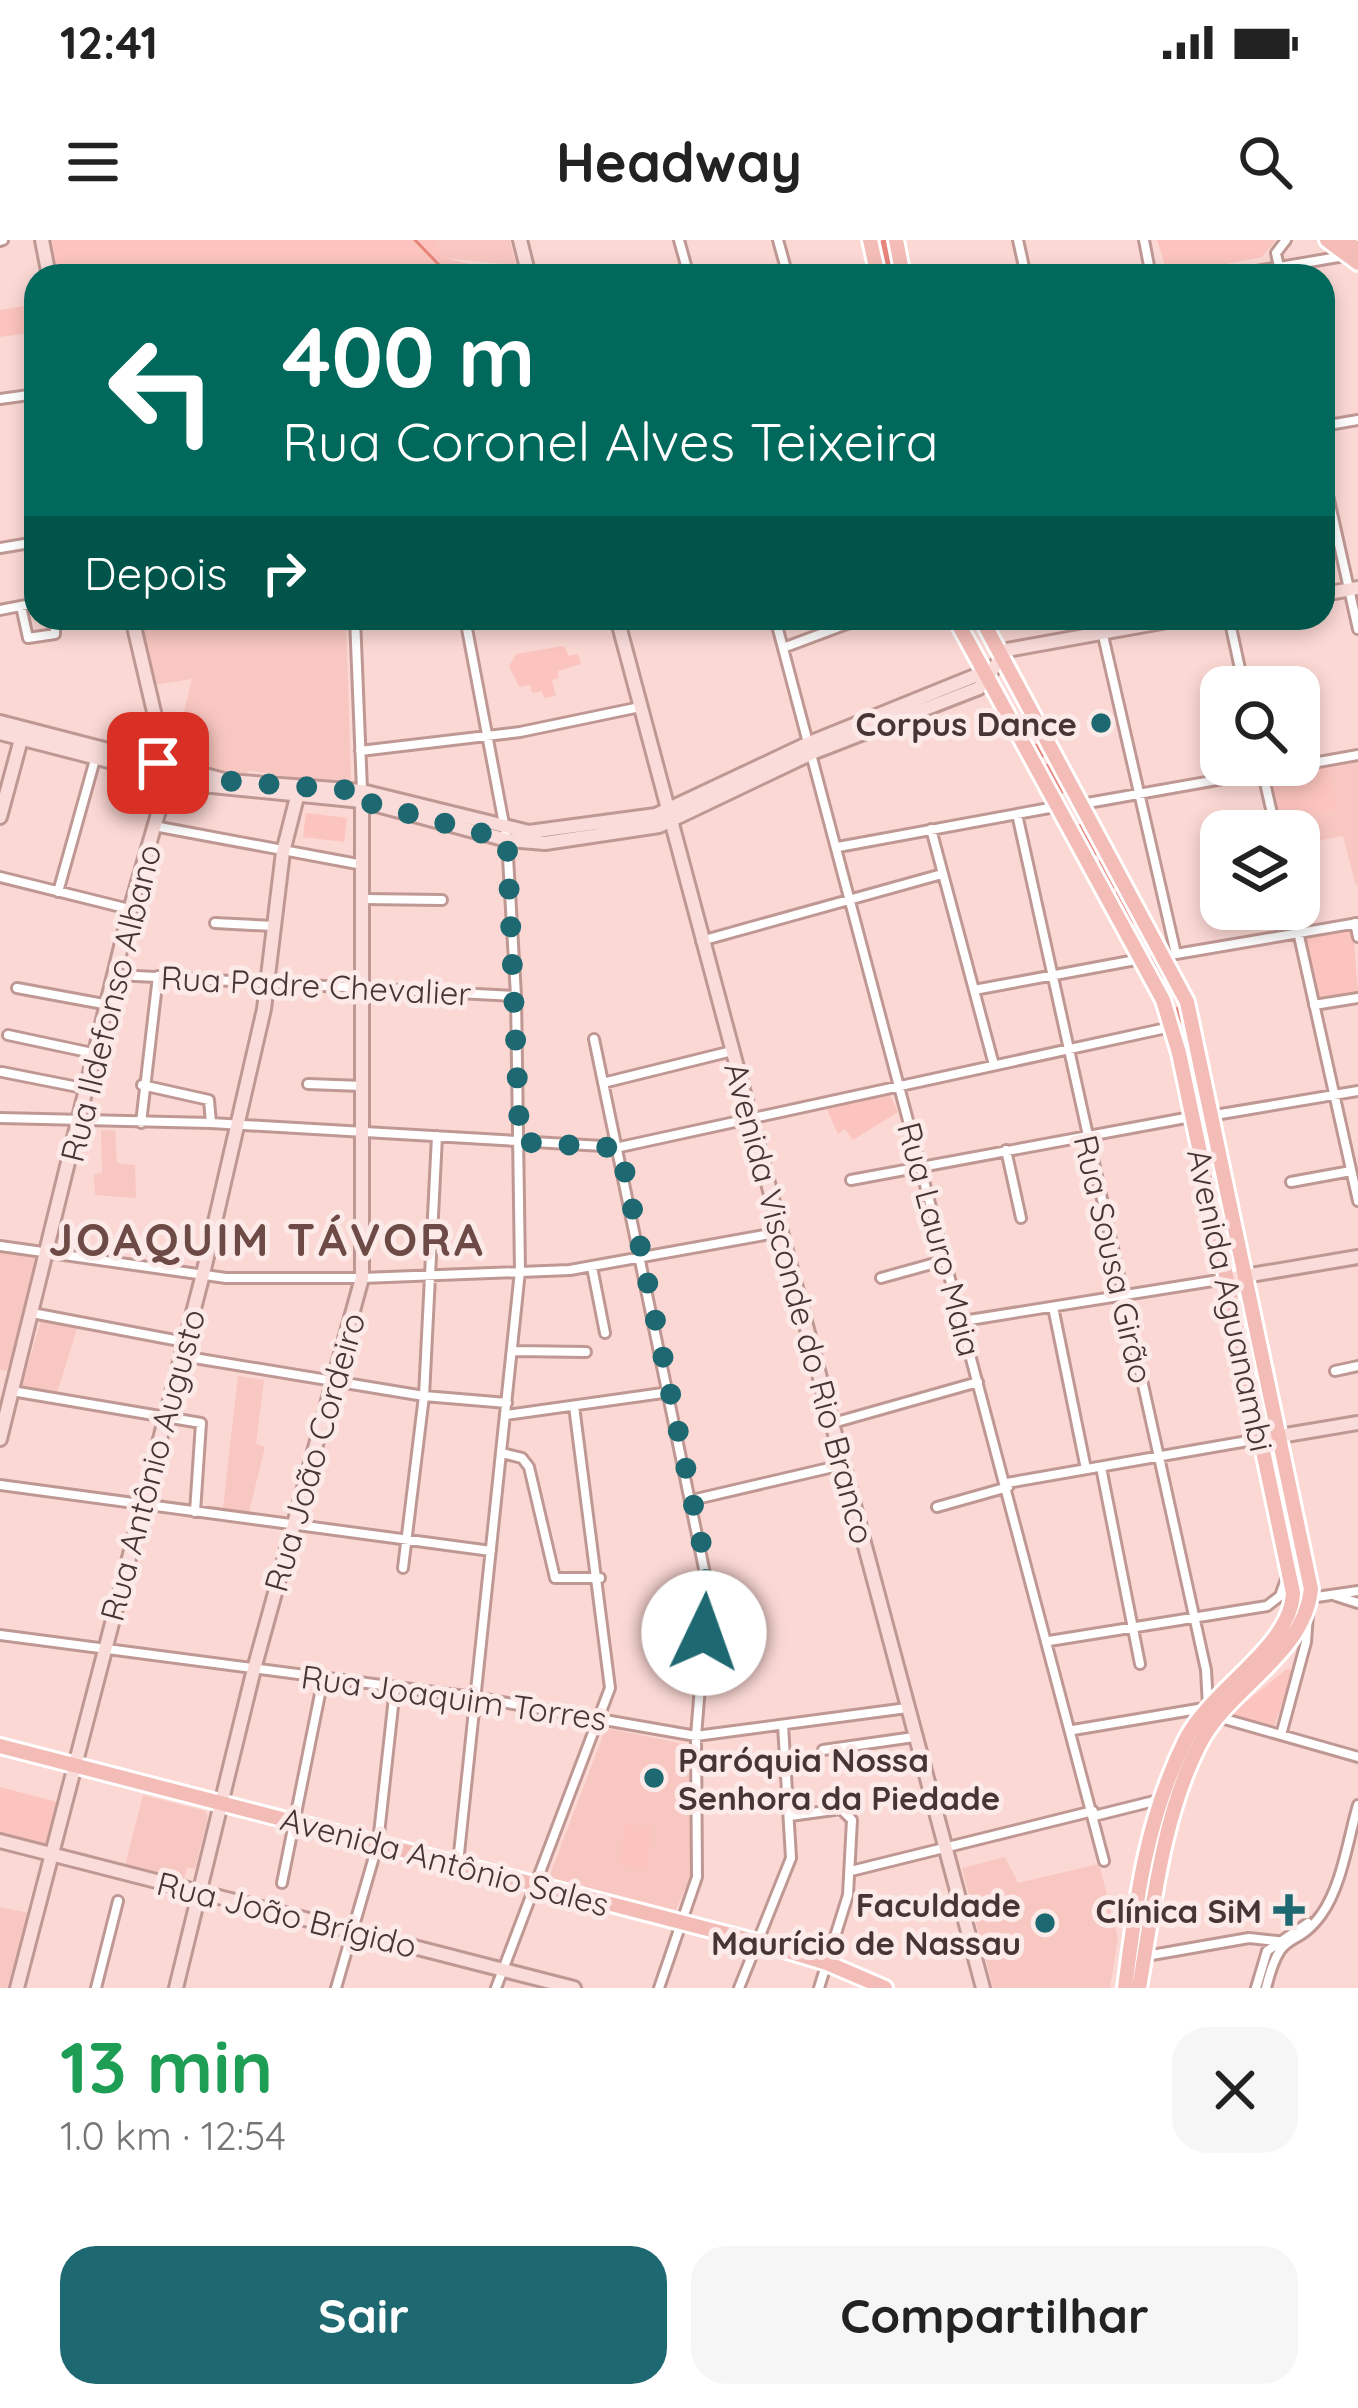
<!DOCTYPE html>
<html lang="pt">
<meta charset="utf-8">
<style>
:root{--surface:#fff;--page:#f6f6f6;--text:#222;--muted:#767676;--accent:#1e6971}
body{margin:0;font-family:Quicksand,sans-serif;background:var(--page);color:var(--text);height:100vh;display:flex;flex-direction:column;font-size:45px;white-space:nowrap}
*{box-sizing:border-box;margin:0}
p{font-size:39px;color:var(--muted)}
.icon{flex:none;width:66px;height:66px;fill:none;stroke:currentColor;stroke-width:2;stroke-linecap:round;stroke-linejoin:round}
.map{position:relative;height:1748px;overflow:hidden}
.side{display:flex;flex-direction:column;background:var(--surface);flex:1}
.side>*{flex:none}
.banner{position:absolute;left:24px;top:24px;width:1311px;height:366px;border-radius:36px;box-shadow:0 6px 18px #0003;background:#00695c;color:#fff;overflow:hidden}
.buttons{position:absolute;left:1200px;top:426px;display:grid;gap:24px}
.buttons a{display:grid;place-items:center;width:120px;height:120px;border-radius:24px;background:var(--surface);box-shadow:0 6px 18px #0003;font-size:60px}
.pin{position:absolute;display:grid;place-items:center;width:102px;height:102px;color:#fff;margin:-51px;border-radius:24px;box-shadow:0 6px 18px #0006}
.me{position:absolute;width:132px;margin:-66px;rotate:3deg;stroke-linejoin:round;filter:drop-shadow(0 0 9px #0008)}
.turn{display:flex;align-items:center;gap:42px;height:252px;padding:0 60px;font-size:54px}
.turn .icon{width:156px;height:156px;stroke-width:2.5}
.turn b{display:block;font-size:84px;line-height:102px}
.then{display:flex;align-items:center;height:114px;padding:0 60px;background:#0003;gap:24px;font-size:45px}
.round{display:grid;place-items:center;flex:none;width:126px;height:126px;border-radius:36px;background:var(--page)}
.headline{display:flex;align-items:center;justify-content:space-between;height:204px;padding:0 60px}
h1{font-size:72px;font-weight:700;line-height:90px;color:#1e9e55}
.action{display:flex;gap:24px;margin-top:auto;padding:24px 60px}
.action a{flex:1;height:138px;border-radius:36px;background:var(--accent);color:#fff;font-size:48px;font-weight:700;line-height:138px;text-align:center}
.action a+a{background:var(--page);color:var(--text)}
.status{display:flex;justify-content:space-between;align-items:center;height:84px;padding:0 60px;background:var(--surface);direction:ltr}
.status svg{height:33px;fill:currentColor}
header{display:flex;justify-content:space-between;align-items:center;height:156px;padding:0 60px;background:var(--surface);font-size:54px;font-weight:700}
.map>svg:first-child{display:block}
</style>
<div class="status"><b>12:41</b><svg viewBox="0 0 49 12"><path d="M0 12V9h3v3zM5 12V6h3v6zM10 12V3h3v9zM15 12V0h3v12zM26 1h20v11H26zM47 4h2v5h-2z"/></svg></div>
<header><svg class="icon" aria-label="menu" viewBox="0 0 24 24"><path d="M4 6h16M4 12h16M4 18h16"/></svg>Headway<svg class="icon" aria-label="search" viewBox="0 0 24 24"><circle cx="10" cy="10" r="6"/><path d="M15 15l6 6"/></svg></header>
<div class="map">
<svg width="1358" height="1748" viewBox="0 0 1358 1748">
<rect width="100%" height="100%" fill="#fbd8d4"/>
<path fill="#f9c7c1" d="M436,0H510L516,25L444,18Z
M138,378H346L351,541L348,545L250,531L238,537L172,519L192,439L154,445Z
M1358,521V645L1356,646L1343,596L1299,604V591H1281L1278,580L1337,569L1327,527Z
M101,890H115L117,923L135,925L136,958L95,955L94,934L102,933Z
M0,1010L39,1019L7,1131L0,1129Z
M41,1080L77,1089L57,1153L22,1146Z
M238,1136L264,1140L256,1204L265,1207L249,1272L223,1268Z
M606,1488L689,1505L691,1635L675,1672L549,1637Z
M143,1555L205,1571L208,1577L195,1629L187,1627L184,1641L125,1626Z
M1005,1617L1018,1643L1099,1624L1118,1698L1110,1748H993L962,1628Z
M0,1667L29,1673L7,1748H0Z"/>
<path fill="#fcc4be" d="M49,0H436L444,18L475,25L480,36H58Z
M1157,0H1276L1262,17L1168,35Z
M36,64V92L0,97V70Z
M564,406L569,416L578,414L581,424L558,431L559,438L552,440L556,456L544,458L542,451L532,453L530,445L519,447L509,426L516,414Z
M1327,527L1338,569L1278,580L1269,539Z
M306,573L347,578L344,602L303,597Z
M1353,689L1358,754L1319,762L1305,698Z
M890,855L898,872L853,900L845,889L838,894L827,869Z
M1287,1429L1294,1430L1274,1487L1229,1475Z
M0,1547L57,1562L46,1606L0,1594Z
M624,1584L652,1587L647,1629L620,1626Z"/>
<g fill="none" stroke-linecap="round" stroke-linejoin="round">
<path stroke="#e7857c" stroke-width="3" d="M415,0L444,30L460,36"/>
<path stroke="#e7857c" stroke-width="9" d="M884,4L891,36
M1037,508L1040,514
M1048,528L1060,550
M1082,588L1095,611
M1102,624L1113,644
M1119,655L1134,679
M1155,718L1163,734
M1179,771L1182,778
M1186,793L1191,813
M1194,827L1199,850
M1208,895L1213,920
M1216,935L1220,957
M1223,971L1230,1003
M1252,1104L1257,1127"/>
<g stroke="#c09893" stroke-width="14">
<path id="street" d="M679,0L689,36
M778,0L788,36
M1018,0L1026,36
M1144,0L1151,36
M0,1L3,0
M1227,36L1344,16
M1281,36L1276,13L1286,0
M0,159L36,154
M1323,186L1358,180
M1323,233L1358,389
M0,308L36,302
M21,366L28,398L55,394V378
M0,370L36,363
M355,378L362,550
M775,378L1104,1621
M1099,378L1176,714
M1229,378L1244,447
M783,408L863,378
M360,511L520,492L640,467
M1261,525L1276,591
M1082,564L1358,515
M1017,574L1206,1430L1208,1466
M154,586L363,625
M931,589L994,825
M838,607L1055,567
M0,637L129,669
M58,652L96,516
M363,659L442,660
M1293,669L1358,961
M215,683L273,686
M1355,683L1358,697
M701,701L942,634
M1176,714L1358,683
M117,735L516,756
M17,748L109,765
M974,750L1141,719
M1314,765L1358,758
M8,795L97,814
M594,799L708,1348L696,1496L697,1637L659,1748
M2,832L88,849
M603,843L732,811
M308,844L362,846
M142,845L209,860L211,883
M1215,875L1358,851
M0,878L211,883L620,907L1171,787
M141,883L158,736
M1006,910L1021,978
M851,940L1191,877
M1291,942L1351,931
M0,1006L226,1038H362L570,1030L781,992
M592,1027L605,1093
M881,1038L946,1020
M1053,1067L1086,1229
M32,1073L185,1102
M963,1081L1225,1039
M514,1111L586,1112
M182,1116L424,1156L507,1163
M1335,1131L1358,1126
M12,1151L201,1183L195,1272
M506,1175L670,1152
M833,1183L978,1142
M502,1213L522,1218L529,1227L555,1338H600
M1101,1227L1140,1424
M1007,1243L1259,1199
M0,1245L491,1311
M692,1260L842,1225
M937,1267L1008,1247
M403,1328L424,1156L437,896
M1336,1356L1358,1363
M1310,1358L1358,1351
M0,1395L473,1457L696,1496L907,1468
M1049,1401L1267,1366L1280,1356L1286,1339
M1221,1478L1358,1517
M1073,1490L1204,1468
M1281,1495L1306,1402L1308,1374
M823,1510L914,1497
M790,1576L841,1569L852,1580L848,1655L819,1748
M1094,1576L1158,1560
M458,1623L520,1031L516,756L507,600L465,378
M851,1631L1093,1571
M282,1643L323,1439
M1146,1716L1249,1698L1277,1701
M96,1748L118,1661
M336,1748L378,1603L395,1448
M496,1748L610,1448L574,1166
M739,1748L791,1618L783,1485
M1256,1748L1267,1711L1308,1683
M1266,1748C1282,1684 1293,1713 1321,1675C1342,1646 1348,1599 1358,1565"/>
</g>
<g stroke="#c09893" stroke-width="18">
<path id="secondary" d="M42,0L49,36
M520,0L529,36
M1323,354L1358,348
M617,378L983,1748
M0,482L228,541L362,551L529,592L656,575L809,503L982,433
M0,493L202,545L362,561L507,600L545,603L659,586L812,513L979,448L1007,410L1184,378
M0,577L23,492
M1227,1039L1358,1017
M1274,1197L1358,1183
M0,1199L130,670L169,536L132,378
M0,1601L574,1748
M17,1748L203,1034L264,769L283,612L297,557
M176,1748L254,1429L362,1038V551"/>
</g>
<g stroke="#fff" stroke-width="20">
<path id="primary" d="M870,0L878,36
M896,0L903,36
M1327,0L1358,23
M1344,0L1358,10
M955,378L1163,760L1179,813L1293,1353C1291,1407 1212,1448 1186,1499C1146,1579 1136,1660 1125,1748
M981,378L1187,762L1311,1349C1304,1416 1228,1447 1199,1505C1162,1577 1153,1669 1139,1748
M0,1506L754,1701L827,1723L885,1748"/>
</g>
<use href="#street" stroke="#fff" stroke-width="8"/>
<use href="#secondary" stroke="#fadddb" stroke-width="12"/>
<use href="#primary" stroke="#f4bcb7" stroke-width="14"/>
</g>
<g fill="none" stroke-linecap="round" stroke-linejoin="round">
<path stroke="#1e6971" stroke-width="21" stroke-dasharray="0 37.8" d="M158,523L228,541L362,551V561L507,600L520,902L620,908L706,1326L704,1393"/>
</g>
<g fill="#1e6971" stroke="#fceae8" stroke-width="4.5">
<circle cx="1101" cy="483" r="12"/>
<circle cx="654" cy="1538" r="12"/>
<path d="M1283 1652h12v12h12v12h-12v12h-12v-12h-12v-12h12z"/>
<circle cx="1045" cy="1683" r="12"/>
</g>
<g text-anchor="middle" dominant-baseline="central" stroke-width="10" stroke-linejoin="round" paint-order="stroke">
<g font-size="33" font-weight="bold" fill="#463534" stroke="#fceae8" text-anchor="end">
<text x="1077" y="483">Corpus Dance</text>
<text x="678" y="1519" text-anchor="start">Paróquia Nossa<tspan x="678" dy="38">Senhora da Piedade</tspan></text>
<text x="1021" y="1664">Faculdade<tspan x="1021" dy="38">Maurício de Nassau</tspan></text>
<text x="1262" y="1670">Clínica SiM</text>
</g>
<g font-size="33" fill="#463534" stroke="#fceae8">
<text transform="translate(316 745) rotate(3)">Rua Padre Chevalier</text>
<text transform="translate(110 763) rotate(-76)">Rua Ildefonso Albano</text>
<text transform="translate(940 999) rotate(75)">Rua Lauro Maia</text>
<text transform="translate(1114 1019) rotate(77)">Rua Sousa Girão</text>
<text transform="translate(1231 1060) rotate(78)">Avenida Aguanambi</text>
<text transform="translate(800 1063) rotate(75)">Avenida Visconde do Rio Branco</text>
<text transform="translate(314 1212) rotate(-74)">Rua João Cordeiro</text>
<text transform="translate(152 1225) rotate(-75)">Rua Antônio Augusto</text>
<text transform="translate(454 1457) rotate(8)">Rua Joaquim Torres</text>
<text transform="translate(445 1621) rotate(15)">Avenida Antônio Sales</text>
<text transform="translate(287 1674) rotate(14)">Rua João Brígido</text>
</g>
<g font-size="45" font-weight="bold" letter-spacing="3" fill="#6d4a46" stroke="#fceae8">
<text x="267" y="999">JOAQUIM TÁVORA</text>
</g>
</g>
</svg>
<div class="buttons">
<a><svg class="icon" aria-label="search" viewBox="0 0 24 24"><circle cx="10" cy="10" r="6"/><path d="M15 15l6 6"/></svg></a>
<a><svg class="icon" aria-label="layers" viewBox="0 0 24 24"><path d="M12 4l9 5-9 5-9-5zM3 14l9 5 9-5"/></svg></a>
</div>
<div class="pin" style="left:158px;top:523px;background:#d93025"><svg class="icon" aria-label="arrive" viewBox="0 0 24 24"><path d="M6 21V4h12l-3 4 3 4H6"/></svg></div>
<svg class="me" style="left:704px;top:1393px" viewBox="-20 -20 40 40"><circle r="19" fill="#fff"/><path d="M0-13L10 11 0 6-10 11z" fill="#1e6971"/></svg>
<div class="banner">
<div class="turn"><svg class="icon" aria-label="left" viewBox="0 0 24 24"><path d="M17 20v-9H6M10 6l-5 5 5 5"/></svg><div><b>400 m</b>Rua Coronel Alves Teixeira</div></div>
<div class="then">Depois<svg class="icon" aria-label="right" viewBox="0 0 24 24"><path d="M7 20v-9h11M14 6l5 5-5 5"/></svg></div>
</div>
</div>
<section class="side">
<div class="headline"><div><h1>13 min</h1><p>1.0 km · 12:54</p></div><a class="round"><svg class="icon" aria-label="close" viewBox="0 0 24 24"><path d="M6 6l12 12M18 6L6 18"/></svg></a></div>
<div class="action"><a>Sair</a><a>Compartilhar</a></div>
</section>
